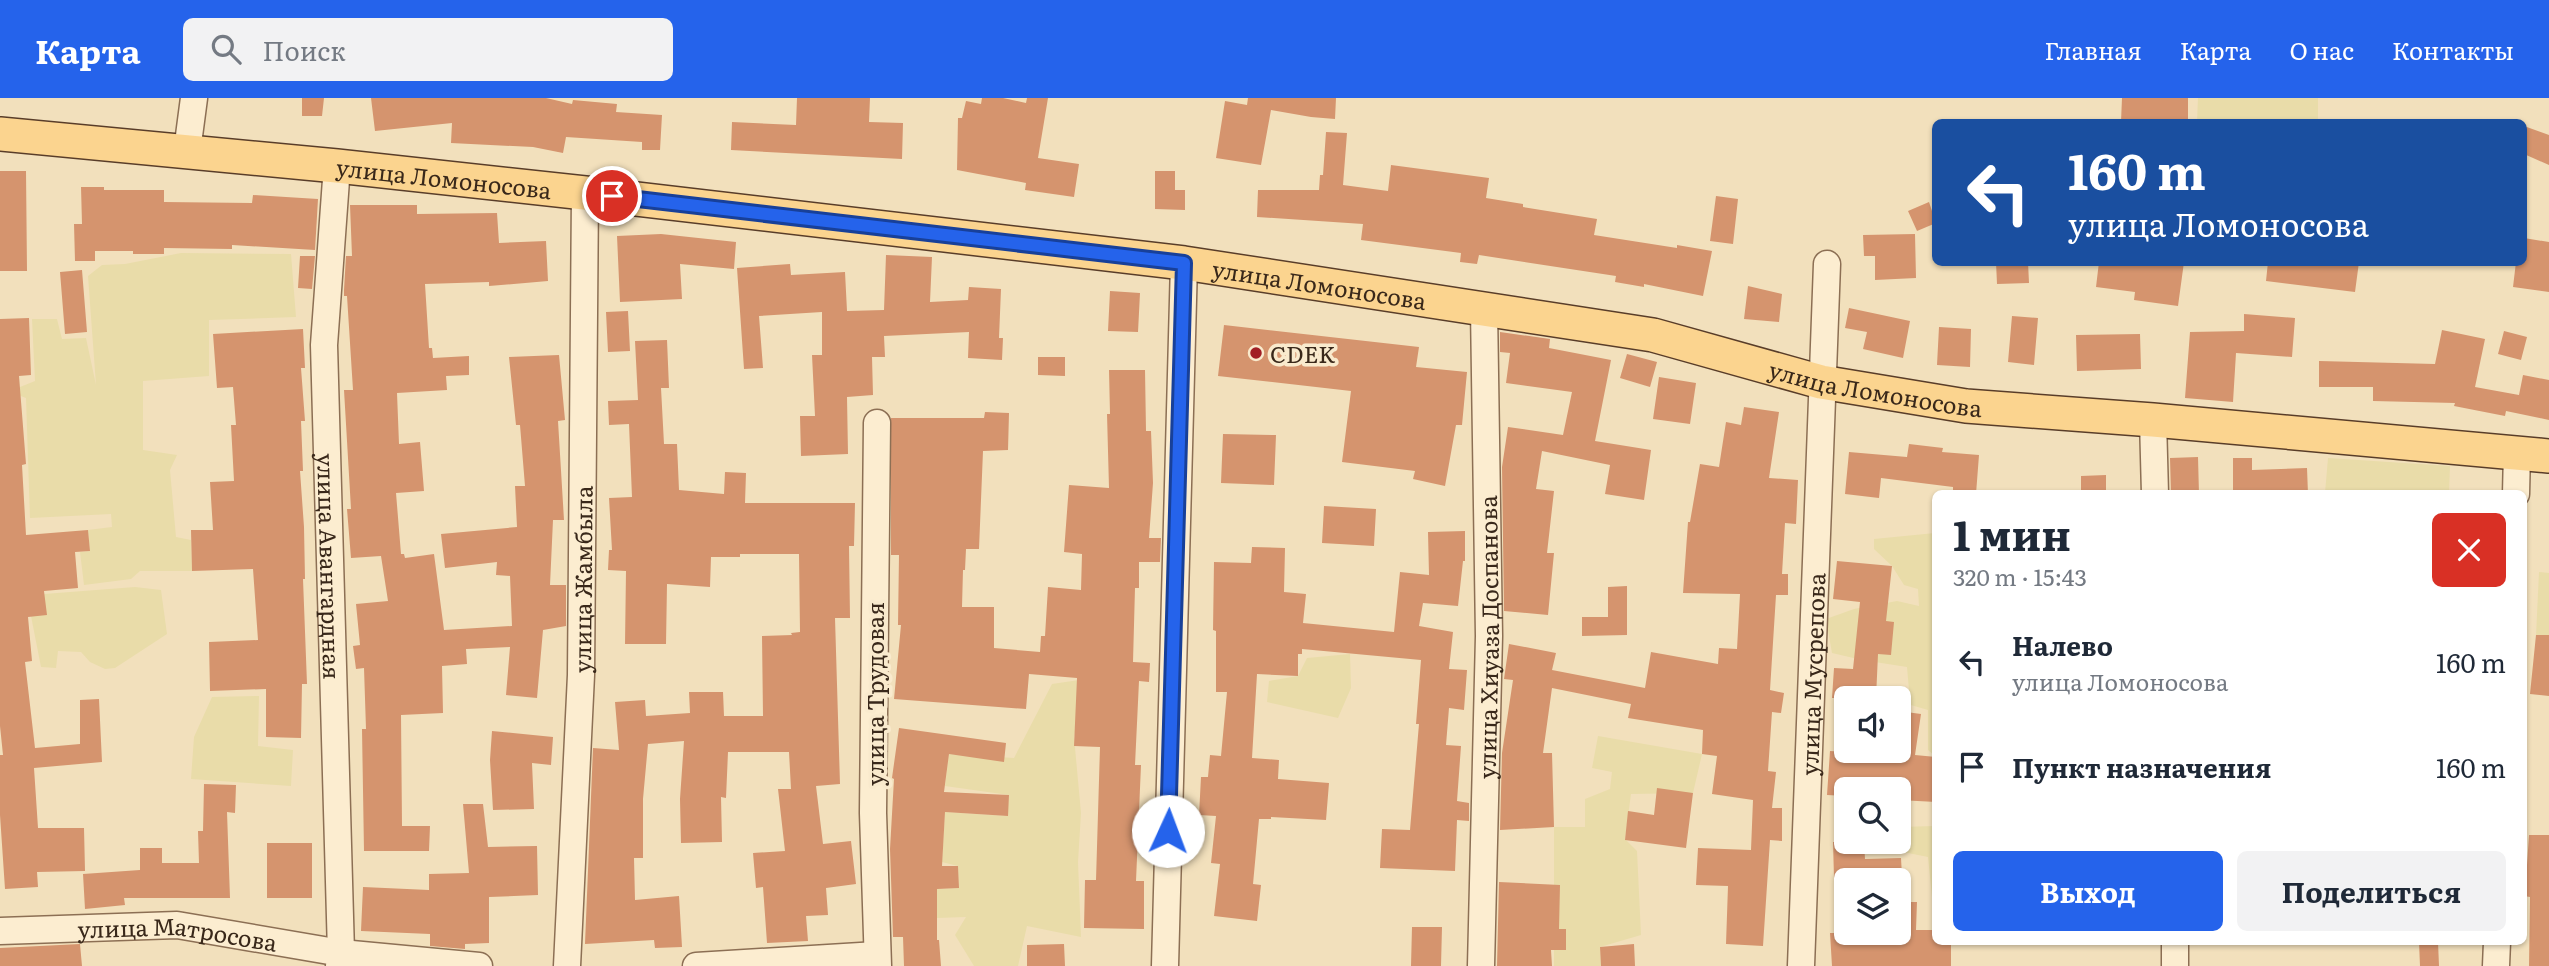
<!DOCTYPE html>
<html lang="ru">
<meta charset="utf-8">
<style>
:root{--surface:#fff;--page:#f2f2f3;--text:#1f2937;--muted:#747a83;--accent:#2563eb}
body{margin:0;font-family:Literata,serif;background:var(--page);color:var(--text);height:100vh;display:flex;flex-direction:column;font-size:26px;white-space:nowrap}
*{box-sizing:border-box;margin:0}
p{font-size:23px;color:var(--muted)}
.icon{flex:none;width:38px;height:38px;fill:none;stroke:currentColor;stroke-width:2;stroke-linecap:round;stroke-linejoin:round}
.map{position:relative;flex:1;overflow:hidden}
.side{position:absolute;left:1932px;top:392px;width:595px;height:455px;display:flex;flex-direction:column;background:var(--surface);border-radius:10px;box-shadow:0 2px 5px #0004}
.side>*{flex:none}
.hud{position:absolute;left:1932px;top:21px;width:595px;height:147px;border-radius:10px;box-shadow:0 2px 5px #0004;background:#1a4fa0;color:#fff;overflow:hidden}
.tools{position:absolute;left:1834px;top:588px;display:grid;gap:14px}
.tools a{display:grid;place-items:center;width:77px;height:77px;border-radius:10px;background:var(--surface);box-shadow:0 2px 5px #0004;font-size:35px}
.pin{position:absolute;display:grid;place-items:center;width:60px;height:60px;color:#fff;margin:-30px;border:4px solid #fff;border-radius:50%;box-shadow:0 2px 7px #0007}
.me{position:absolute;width:77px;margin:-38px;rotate:2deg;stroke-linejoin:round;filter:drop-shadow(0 0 5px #0008)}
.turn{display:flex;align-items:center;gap:24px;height:147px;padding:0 21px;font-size:32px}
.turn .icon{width:91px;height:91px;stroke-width:2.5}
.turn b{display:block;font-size:49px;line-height:60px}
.round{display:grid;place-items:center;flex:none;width:74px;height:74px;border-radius:10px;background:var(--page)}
.headline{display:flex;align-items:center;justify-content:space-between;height:119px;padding:0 21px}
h1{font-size:42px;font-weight:700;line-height:52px}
.action{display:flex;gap:14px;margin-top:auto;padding:14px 21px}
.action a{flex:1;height:80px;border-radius:10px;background:var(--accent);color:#fff;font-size:28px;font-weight:700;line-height:80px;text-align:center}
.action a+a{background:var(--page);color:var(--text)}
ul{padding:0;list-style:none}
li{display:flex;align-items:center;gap:21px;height:105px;padding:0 21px}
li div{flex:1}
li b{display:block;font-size:26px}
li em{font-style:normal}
header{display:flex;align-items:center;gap:42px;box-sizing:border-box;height:98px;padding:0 35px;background:var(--accent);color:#fff}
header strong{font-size:33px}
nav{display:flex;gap:38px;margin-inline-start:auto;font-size:24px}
.search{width:490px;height:63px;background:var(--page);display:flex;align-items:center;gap:18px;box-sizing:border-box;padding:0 24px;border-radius:10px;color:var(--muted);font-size:26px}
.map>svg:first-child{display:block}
</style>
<header>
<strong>Карта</strong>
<div class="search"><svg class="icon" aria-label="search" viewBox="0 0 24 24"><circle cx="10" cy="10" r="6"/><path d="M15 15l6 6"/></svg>Поиск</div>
<nav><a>Главная</a><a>Карта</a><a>О нас</a><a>Контакты</a></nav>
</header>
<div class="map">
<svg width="2549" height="868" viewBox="0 0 2549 868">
<rect width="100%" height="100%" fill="#f2e0bc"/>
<path fill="#e9dca9" d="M2198,0H2318V24H2197Z
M181,155L291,156L296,219L209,222V278L143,283V352L177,357L170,372L176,439L191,442L192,473H140L131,481L84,487L80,454L90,453L88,432L112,429L111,416L30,420L26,300L13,295L20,289L35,283L32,221H57L62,241L86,240L96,287L88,178L102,167L125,166Z
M2328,360L2450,368L2449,395H2325Z
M1935,435V658L1928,652V612L1904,605L1909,592L1907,569L1862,562L1832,555L1826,521L1854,511L1897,503L1919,508L1918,491L1904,487L1892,468L1874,451V441Z
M2539,474L2549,475V539L2536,538Z
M135,489L161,492L167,536L115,570L105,571L90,564L81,554L58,553L56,570L41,569L31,518L44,496Z
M1350,556L1351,590L1338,620L1267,604L1269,583L1298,578L1307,560Z
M1086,581L1074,639L1081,715L1078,764L1081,839L1027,828L1018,868H974L955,837L966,819L937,820V791L959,790L958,768L942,764L945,714L1007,718L1009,697L945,688L949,656L1014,660L1052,586Z
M259,598L258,648L293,652L291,688L191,681L194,639L212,599Z
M1598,638L1702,656L1693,695L1631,696L1625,741L1637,753L1641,837L1600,849L1601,868H1554V729H1585V701L1610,691L1612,674L1592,670Z
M1935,728H1936L1935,803L1932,799L1928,759L1883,750L1884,744H1899V729Z"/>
<path fill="#d5946e" d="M302,0H324L322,18H302Z
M371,0H546L572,6L573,2L617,6L616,14L662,17L660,52H642V44L566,39L563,55L533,49L451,45L452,25L375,33Z
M797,0H870L869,24L903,25L902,61L731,52L732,24L796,27Z
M982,0H1003L1026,5L1027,0H1048L1038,60L1079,66L1074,99L1025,92L1026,85L957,72L958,20H962L966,3L981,6Z
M1248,0H1336L1335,21L1311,19L1271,12L1261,67L1216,60L1225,3L1247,7Z
M2122,0H2188V24H2121Z
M2524,28L2549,37V67L2524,56Z
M1326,34L1347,35L1343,87L1388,93L1391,67L1489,80L1486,100L1523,106V109L1597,121L1594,137L1677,150V147L1712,153L1703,198L1644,186V189L1615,184L1616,178L1479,157L1477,166L1460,164L1461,155L1361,142L1363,126L1257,119L1258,92H1319L1320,77H1323Z
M0,73H26L27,173H0Z
M1155,73H1175V92H1185V112L1155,111Z
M81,89H104V92H164V104L252,105L253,97L318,101L315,152L232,147V151L164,150V156H133V153H95V163H75L74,126H82Z
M1716,98L1738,101L1733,146L1710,143Z
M1929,104L1936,125L1917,133L1908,113Z
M350,107H417V116L497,115L499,145L546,143L548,183L489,188V184L425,186L429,250H432L433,260L469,258V277L446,278L447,292L397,295L399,346L420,344L424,393L396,395L401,456H404L405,460L434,456L444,532L512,528L510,478L496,477L497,464L445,470L441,436L517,429L515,388H525L520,327H516L509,259L559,257L565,322L558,323L564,422H553L550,487H566V528L543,532L537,600L506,597L510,549L466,551L467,566L442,568L443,615L401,617L402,728H430L429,753H364L362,631H366L364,570L356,571L353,548L360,547L356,506L388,503L381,458L351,460L347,411H351L344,292H353L347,198H344V192L346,158H352Z
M661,136L736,144L734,171L680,166L682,201L620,204L617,138Z
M1915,136L1916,180L1875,182V158H1864L1863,137Z
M2524,140L2549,144V194L2513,189L2516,164H2524Z
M886,157L932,159L930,204L968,202L969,189L1001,191L999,240H1003L1002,262L968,260L969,234L884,238L885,259H872L873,297L847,299L848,356L801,358L800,318H815L812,257H822V214L759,218L763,270L744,271L737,170L790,166L791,177L845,174L847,213L884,212Z
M300,158H315L312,191L298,190Z
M1996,164H2028L2029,185L1997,186Z
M2099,164H2184L2178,208L2134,202L2135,194L2096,189Z
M2268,164H2359L2355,194L2266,183Z
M82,172L87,234L65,236L60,174Z
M1748,188L1782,196L1779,224L1744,221Z
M1110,193L1140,195L1138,234L1108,233Z
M1849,210L1910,223L1903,260L1863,251L1867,234L1845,230Z
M628,213L630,253L608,254L606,214Z
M2244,216L2295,220L2292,259L2236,255L2233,304L2185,300L2190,234L2244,233Z
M2012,218L2038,220L2034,267L2008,264Z
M29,220L31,277L19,278L26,366L22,367L26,437L88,432L90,453L75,454L78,490L44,493L47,517L28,519L32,563L25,564L35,650L80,646V602L99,601L102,664L34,670L38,730H84L85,773L37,774L38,789L5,791L0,717V657H3L0,628V221Z
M1224,227L1419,249L1416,269L1467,274L1462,327H1456L1445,388L1413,381L1415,373L1342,364L1351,293L1218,278Z
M1939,229L1971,231L1970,269L1937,267Z
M303,231L305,270H301L305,323H301L303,373H300L304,429L305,481H303L307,586H302L301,640L266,639V591L210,593L209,544L258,542L253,471L192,473L191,432H213L210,384L234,383L231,327H236L233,289L217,290L213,236Z
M2442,232L2485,241L2475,289L2519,297L2523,277L2549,282V322L2506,313L2505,318L2454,308L2455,305L2373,303V289H2319V263L2435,266Z
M2504,233L2527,239L2521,262L2498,256Z
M1500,234L1550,241L1549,250L1611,262L1595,343L1651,352L1644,402L1605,396L1610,367L1542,353L1536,391L1554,393L1547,455H1554L1548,517L1504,513L1502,369L1508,329L1563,337L1572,294L1506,285L1510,255L1500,254Z
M2140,236L2141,271L2077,273L2076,237Z
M667,242L669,290H661L664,346H677L679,392L724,396L725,374L746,375L745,405H855L854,448H849L850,520H835L840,686L816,688L823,746L851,743L856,786L826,790L828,817L806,818L808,843L767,845L763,789L756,790L753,755L785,753L778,691H791L789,654H728L726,700L721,699L722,744L681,745L680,701L684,643L648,646L643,701V760H634L635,802L679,798L682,849L655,850L654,842L585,846L593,650L619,652L615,604L645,602L646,618L690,615L689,594H723L724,618H763L762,538L792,537L791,535L800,534L799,456H740V459H711L710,489L667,486L666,546H625L626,473L608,472L609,452H612L609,400L632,399L629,326L609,327L608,303L638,302L635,243Z
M1627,256L1657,264L1650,289L1620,280Z
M1038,259H1065V278L1038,277Z
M1109,272H1145L1146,333H1151L1153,385L1149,440H1161L1160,464H1139V490H1135L1133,564L1150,565L1149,584L1139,583L1135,667H1141L1136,783H1144V831L1084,830L1085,782H1096L1100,649L1074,648L1077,580L1029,576L1026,611L894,601L901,527H898L899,457H891V320H984L985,314L1009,315L1008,352L983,353L979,451H966L965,472H963L962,509H994V550L1040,554L1041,538H1045L1048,489L1081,492L1082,456L1064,454L1069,387L1109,390L1107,316H1110Z
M1659,279L1696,285L1690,326L1653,321Z
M1744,309L1779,314L1769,380L1798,382L1796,426L1785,425L1782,476H1788V497H1776L1770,592L1784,595L1781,615L1772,614L1768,673L1776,674L1772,710H1782V743L1770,742L1763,848L1726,846L1728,788L1696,787L1698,750L1751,752L1753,702L1712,696L1717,658L1702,656L1703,632L1628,620L1631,606L1552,590L1543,655H1552L1554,729L1500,732L1502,655L1513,582L1504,581L1509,546L1556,555L1552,572L1645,590L1651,554L1718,566L1719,550L1737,551L1740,496L1683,495L1688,424H1690L1700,366L1719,369L1726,324L1741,327Z
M1223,336L1276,337L1274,387L1221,385Z
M1909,346L1943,350L1942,354L1979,357L1976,396H1953V389L1881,380L1879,400L1845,396L1849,354L1907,359Z
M2198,359L2199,396H2171L2170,360Z
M2233,360H2252V372L2307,370L2308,396H2233Z
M2106,377V396H2081V378Z
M1324,408L1376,411L1374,448L1322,445Z
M1465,433V463H1463L1458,508L1423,505L1419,528L1453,534L1449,571L1467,572L1464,612L1449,610L1446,647L1461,648L1457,703L1469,705V723L1457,722L1455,773L1380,770L1382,731L1410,732L1419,626H1416L1421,562L1302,551V556H1298V578L1257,576L1252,660L1279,662L1278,681L1329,685L1326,722L1271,719V721H1259L1253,786L1261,787L1257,823L1214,818L1220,766L1211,765L1216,718L1199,717L1201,679H1208L1210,657L1221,658L1227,594H1216V533L1213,532L1214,464L1251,465L1252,449L1285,450L1284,494L1306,496L1303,525L1394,534L1400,474L1429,477L1428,434Z
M1837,463L1892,468L1886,523L1894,524L1891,557L1878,556L1876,600H1832L1834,570L1853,571L1860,504L1833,501Z
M1627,488V537L1582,538V519H1608V489Z
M2536,537H2549V598L2530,596Z
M1899,613L1921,616L1915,657L1936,659V704L1899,702V691H1846V698L1827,697L1830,653L1899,658Z
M899,630L1006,645L1004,664L949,656L944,694L1009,697L1008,718L945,714L942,768H958L959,790L937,791V842H939L941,868H904L903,839H893L890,751L894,681L892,680Z
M492,633L553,639L551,667L532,665L534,711L493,712L490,662Z
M204,686L236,687L235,715L227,714L230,800H124L125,807L85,811L83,776L140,772V750H162V765H199L198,733H203Z
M1657,690L1693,695L1686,750L1625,742L1628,713L1654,717Z
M463,706H483L488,749L537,748L538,797L489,799V845L465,846V851L430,848V836L361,833L363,789L429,792V776L469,775Z
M2529,737H2549V868H2529L2530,799L2524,798V767H2527Z
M1833,744H1864L1865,761L1901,760L1902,778L1834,780Z
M267,745H312V800H267Z
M1499,784L1560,787L1559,831H1566V852H1551L1552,868H1497Z
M1899,804H1917L1916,832H1936V844H1951V868H1832L1830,835H1899Z
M1412,829H1442L1441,868H1411Z
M2419,844H2438L2439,868H2420Z
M80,846L82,868H0V850Z
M1064,846L1065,868H1027V847Z
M1634,846L1635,868H1601L1600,849Z"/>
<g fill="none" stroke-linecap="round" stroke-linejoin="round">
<g stroke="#8c6f54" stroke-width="29">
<g id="minor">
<path d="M187,53L194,0"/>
<path id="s1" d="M337,68L324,247L341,855L339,868"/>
<path d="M2153,322L2155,396"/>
<path d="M877,325L873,715L878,868"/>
<path d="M2516,396L2517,354"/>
<path id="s2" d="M0,833L177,827L341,855L479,868"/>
<path id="s3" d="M567,868L581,577L585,95"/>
<path d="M696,868L877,857"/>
<path d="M1165,868L1184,165"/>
<path id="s4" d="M1481,868L1489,538L1484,211"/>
<path id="s5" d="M1801,868L1827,166"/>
<path d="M2175,868V844"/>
<path d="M2496,868L2497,844"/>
</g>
</g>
<g stroke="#593d29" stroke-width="36">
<g id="major">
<path id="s6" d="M0,36L337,68L585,95L1184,165L1653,237L1821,284L1966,308L2153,322L2549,358"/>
</g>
</g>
<use href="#minor" stroke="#fcedd0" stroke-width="26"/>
<use href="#major" stroke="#fbd48f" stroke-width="33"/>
</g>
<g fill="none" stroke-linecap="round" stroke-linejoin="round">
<g stroke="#184099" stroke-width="18">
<path id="route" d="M612,98L1184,165L1168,733"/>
</g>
<use href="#route" stroke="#2563eb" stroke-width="12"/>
</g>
<circle fill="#a11e24" stroke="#f9eacd" stroke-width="2.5" cx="1256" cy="255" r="7"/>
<g text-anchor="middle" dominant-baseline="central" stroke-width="7" stroke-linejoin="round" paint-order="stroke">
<g font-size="23" fill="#39281a" stroke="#f9eacd">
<text stroke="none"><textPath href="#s6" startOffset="446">улица Ломоносова</textPath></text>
<text stroke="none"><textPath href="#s6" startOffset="1328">улица Ломоносова</textPath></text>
<text stroke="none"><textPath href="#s6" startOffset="1895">улица Ломоносова</textPath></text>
<text stroke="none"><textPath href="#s1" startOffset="401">улица Авангардная</textPath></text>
<text stroke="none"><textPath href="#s3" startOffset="387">улица Жамбыла</textPath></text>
<text stroke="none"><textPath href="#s4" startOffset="329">улица Хиуаза Доспанова</textPath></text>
<text stroke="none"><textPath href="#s5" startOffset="292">улица Мусрепова</textPath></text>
<text transform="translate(874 596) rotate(-90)">улица Трудовая</text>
<text stroke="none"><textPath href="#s2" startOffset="178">улица Матросова</textPath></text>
</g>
<g font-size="23" fill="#39281a" stroke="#f9eacd" text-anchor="start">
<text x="1270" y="255">CDEK</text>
</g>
</g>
</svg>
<div class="tools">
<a><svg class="icon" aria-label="sound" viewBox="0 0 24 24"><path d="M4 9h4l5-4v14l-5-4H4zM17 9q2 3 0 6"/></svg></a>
<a><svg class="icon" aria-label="search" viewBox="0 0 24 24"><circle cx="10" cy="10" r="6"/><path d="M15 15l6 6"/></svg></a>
<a><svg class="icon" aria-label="layers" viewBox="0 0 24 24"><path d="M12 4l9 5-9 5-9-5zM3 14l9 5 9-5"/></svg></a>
</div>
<div class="pin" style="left:612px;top:98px;background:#d93025"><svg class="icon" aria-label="arrive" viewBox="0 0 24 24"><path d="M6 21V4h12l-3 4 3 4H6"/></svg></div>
<svg class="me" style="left:1168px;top:733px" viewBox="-20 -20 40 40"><circle r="19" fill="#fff"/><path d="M0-13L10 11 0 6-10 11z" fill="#2563eb"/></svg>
<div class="hud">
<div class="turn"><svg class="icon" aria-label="left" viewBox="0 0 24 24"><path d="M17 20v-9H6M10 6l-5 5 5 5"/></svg><div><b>160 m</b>улица Ломоносова</div></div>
</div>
<section class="side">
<div class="headline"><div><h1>1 мин</h1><p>320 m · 15:43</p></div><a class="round" style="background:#d93025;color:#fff"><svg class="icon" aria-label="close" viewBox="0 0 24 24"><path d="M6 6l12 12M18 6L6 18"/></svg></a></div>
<ul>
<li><svg class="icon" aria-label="left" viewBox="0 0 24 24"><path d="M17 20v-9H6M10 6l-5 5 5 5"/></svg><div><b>Налево</b><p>улица Ломоносова</p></div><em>160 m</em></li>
<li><svg class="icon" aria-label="arrive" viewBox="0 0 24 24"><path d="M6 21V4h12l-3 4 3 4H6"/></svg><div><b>Пункт назначения</b></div><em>160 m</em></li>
</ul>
<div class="action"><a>Выход</a><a>Поделиться</a></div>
</section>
</div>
